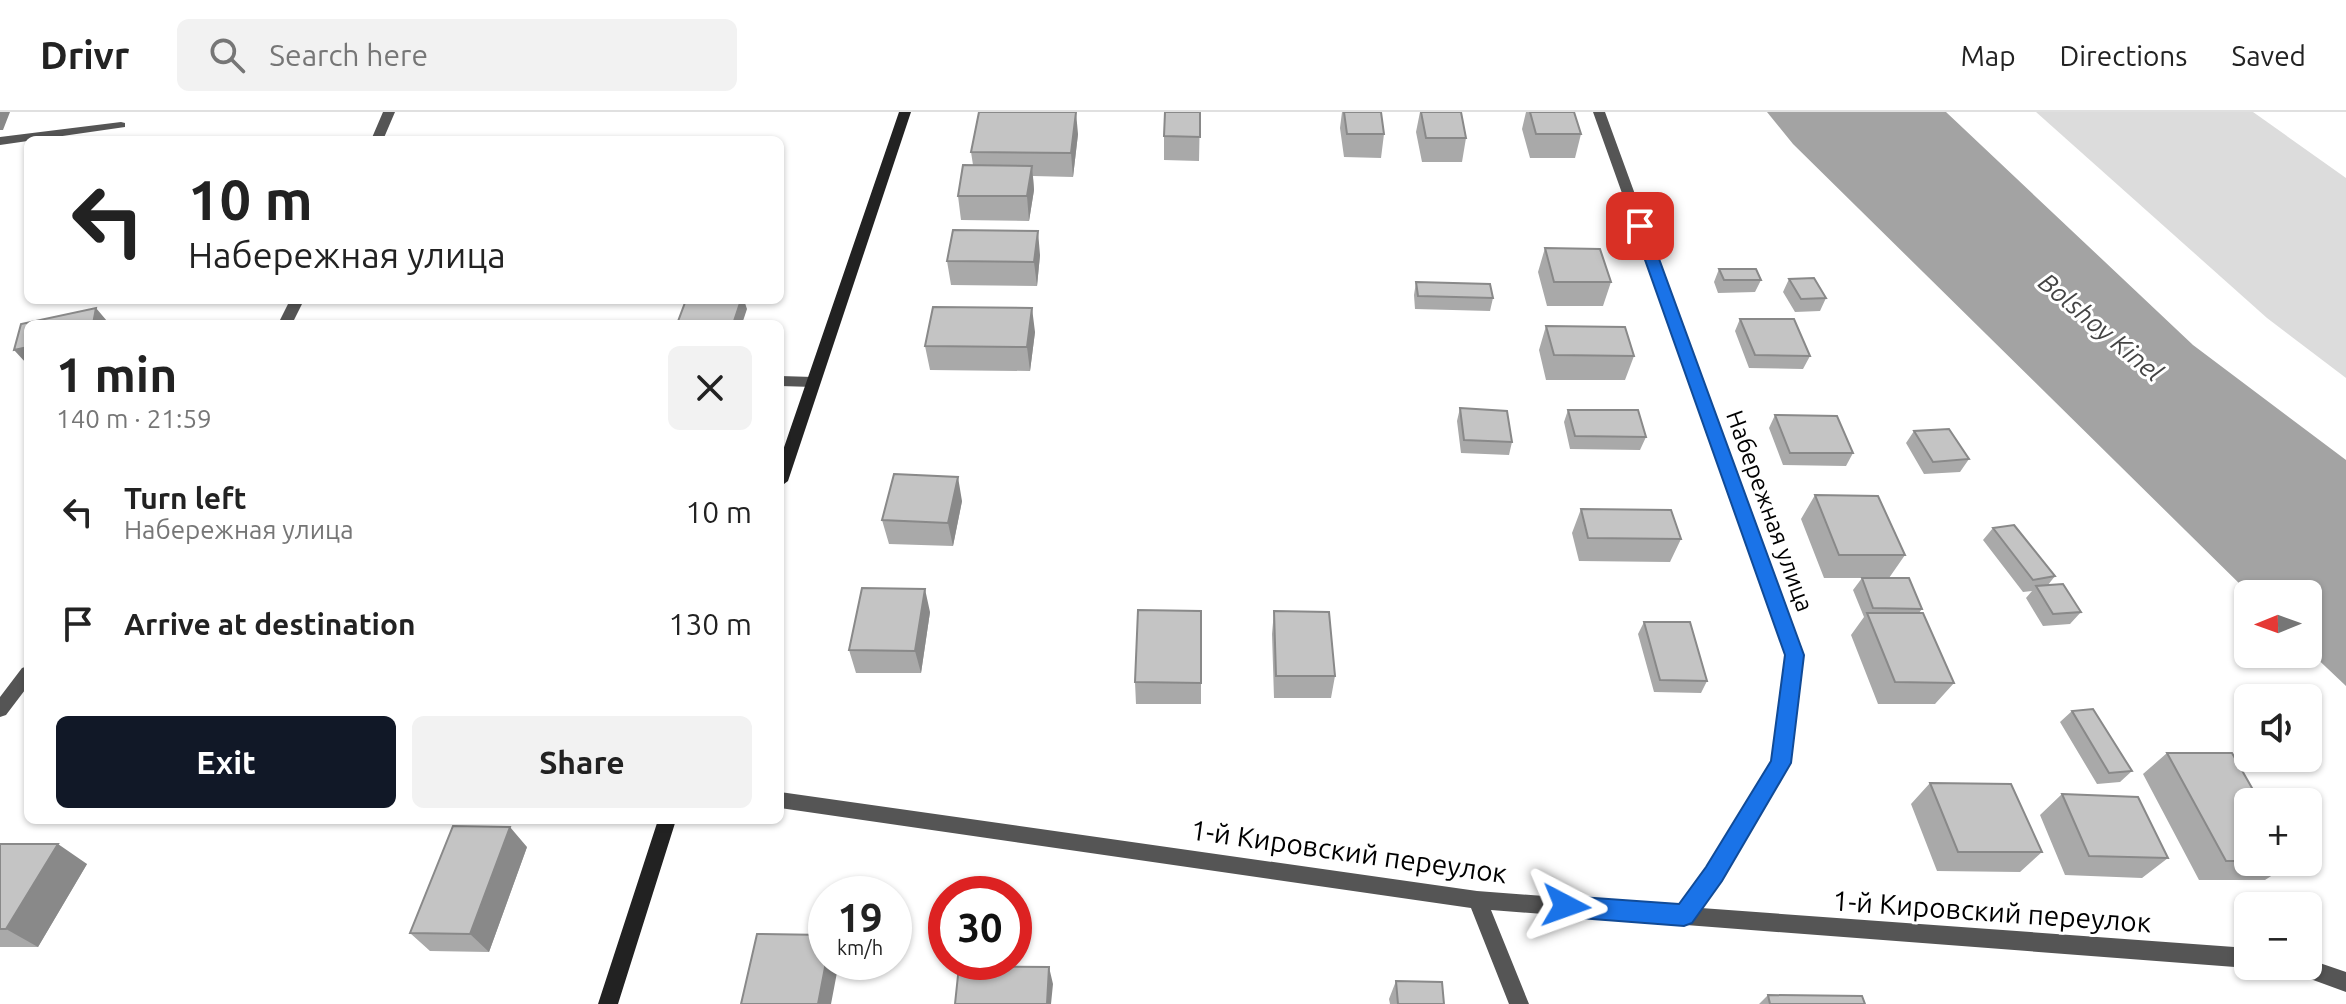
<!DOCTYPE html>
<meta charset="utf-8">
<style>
:root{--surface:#fff;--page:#f2f2f2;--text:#222;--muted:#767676;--line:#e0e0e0;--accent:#111827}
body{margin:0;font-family:Ubuntu,sans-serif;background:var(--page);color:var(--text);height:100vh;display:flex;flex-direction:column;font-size:30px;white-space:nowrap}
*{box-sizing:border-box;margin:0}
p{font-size:26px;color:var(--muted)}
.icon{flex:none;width:44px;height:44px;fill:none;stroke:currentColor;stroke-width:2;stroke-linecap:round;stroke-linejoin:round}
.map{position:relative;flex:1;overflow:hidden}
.details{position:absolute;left:24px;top:208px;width:760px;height:504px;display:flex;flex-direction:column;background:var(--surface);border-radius:12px;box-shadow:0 2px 6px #0004}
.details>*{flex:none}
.top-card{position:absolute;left:24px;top:24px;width:760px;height:168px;border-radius:12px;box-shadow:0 2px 6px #0004;background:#fff;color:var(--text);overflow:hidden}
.needle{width:52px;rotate:269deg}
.fabs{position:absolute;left:2234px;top:468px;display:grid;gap:16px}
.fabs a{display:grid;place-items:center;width:88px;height:88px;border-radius:12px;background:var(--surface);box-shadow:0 2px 6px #0004;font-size:40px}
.speed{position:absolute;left:808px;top:764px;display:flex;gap:16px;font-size:40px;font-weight:700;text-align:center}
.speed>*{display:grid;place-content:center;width:104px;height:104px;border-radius:50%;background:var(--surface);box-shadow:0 2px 6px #0004;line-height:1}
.speed small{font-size:20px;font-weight:400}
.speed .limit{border:12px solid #d22;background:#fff;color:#111}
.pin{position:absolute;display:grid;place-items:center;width:68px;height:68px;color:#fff;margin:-34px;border-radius:16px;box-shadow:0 4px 12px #0006}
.me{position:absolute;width:88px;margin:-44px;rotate:94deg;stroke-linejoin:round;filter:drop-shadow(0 0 6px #0008)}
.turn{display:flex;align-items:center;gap:28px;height:168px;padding:0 32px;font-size:36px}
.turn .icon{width:104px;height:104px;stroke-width:2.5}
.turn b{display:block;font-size:56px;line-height:68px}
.round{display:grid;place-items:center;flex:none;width:84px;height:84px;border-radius:12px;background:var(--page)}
.head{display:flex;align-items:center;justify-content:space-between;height:136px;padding:0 32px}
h1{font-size:48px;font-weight:700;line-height:60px}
.button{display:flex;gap:16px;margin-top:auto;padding:16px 32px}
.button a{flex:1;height:92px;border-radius:12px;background:var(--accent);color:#fff;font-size:32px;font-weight:700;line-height:92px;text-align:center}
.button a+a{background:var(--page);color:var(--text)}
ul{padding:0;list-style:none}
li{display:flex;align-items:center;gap:24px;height:112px;padding:0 32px}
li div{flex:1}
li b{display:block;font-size:30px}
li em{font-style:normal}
header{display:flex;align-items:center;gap:48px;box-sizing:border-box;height:112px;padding:0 40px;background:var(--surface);border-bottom:2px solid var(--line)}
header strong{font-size:38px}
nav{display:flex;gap:44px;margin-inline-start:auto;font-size:28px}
.search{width:560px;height:72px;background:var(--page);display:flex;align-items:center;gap:20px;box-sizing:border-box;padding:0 28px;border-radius:12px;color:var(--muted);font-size:30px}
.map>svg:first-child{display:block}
</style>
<header>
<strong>Drivr</strong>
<div class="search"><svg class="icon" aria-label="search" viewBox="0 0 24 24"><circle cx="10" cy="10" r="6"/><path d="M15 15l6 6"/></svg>Search here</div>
<nav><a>Map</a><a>Directions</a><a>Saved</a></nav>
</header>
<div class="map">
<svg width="2346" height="892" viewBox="0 0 2346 892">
<rect width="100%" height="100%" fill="#fff"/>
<path fill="#dcdcdc" d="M2036,0H2253L2346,66V266L2267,206Z"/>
<path fill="#a3a3a3" d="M1767,0H1946L2193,233L2346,348V574L2308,538V482H2250L1793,32Z"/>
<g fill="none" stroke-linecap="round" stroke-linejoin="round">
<path fill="#555" fill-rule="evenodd" d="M383,0H395L383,28H371Z
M1593,0H1605L1803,543L1790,651L1721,768L1701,796L2248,836V854H2252L2248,856L1491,798L1529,892H1509L1471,796L780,696V680L1477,779L1679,794L1707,756L1772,649L1787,543Z
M121,10L125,11V15L0,33V25Z
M290,188H304L292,212H278Z
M780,264L813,265L820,270L813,275L780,274Z
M28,554V574L6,603L0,605V585L22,556Z
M2308,847L2346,860V880L2294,861L2291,854H2308Z"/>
<path fill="#222" fill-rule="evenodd" d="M899,0H911L788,369L780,375V347Z
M658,708H676L618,892H598Z"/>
</g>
<path fill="#a9a9a9" d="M1200,0L1199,49L1164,48V24Z
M1342,0H1381L1384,22L1381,46L1344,45L1340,16Z
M1420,0H1461L1466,26L1462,50H1422L1416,20Z
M1526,0H1574L1581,22L1575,46H1530L1522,17Z
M1078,22L1073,65L1033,64L1034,78L1029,109L961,108L958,84L973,53L971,40Z
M1545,136L1611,170L1603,194H1547L1538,160Z
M1040,143L1037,174L951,173L947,149Z
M1719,157L1761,168L1755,180L1718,181L1714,170Z
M1789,167L1826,186L1820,199L1795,200L1783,180Z
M1416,170L1493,186L1490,199L1415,197L1414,183Z
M1740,207L1810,244L1803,257L1749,256L1735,219Z
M1546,214L1634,244L1625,268H1546L1539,238Z
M1035,220L1030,259L930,258L925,234Z
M1460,296L1512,330L1509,343L1461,341L1457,309Z
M1568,298L1646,325L1640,338L1570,337L1564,310Z
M1775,303L1853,341L1846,354L1783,353L1769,316Z
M1914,319L1969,347L1960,360L1924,362L1906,331Z
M1815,383L1905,443L1889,466L1922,497L1919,501L1954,571L1935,592H1878L1851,523L1864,505L1853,478L1862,466H1824L1801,407Z
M962,389L953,434L889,432L882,408Z
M1581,397L1681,427L1670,450L1579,449L1572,421Z
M1993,416L2055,464L2048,473L2081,500L2070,512L2043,514L2026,486L2032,479L2023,480L1983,428Z
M1274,499L1335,564L1331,586H1274L1272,522Z
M930,500L921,561H856L849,538Z
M1644,510L1707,569L1701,581L1654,580L1638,522Z
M1135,570L1201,571V592H1136Z
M2072,599L2132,659L2120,670L2097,672L2060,610Z
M2167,641L2248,690V750H2293L2265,768H2199L2143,662Z
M1930,671L2042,740L2020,760L1937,759L1911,692Z
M2062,682L2168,746L2142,766L2065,763L2040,703Z
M0,732L87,752L38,835H0Z
M527,735L489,840L430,839L410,821Z
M1396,869L1444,892H1390L1389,887Z
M1768,883L1865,892H1759Z"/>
<path fill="#898989" d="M0,0H10L3,18H0Z
M1076,0L1078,22L1073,65L1071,41Z
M1032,54L1034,78L1029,109L1027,84Z
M1038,119L1040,143L1037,174L1034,150Z
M741,188H744L747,197L742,212H733Z
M96,196L107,209L106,212H93Z
M1032,196L1035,220L1030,259L1027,235Z
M28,235V250L26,251L14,238Z
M958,365L962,389L953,434L948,411Z
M925,477L930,500L921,561L915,539Z
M510,715L527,735L489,840L470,822Z
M58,732L87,752L38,835L6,817Z
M826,850H839L831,892H818Z
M1049,855L1053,872L1051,892H1047Z"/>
<path fill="#c4c4c4" stroke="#898989" stroke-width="2" d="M979,0H1076L1071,41L971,40Z
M1165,0H1200V25L1164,24Z
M1344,0H1381L1384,22H1347Z
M1421,0H1461L1466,26H1426Z
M1530,0H1574L1581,22H1536Z
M963,53L1032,54L1027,84H958Z
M953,118L1038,119L1034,150L947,149Z
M1545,136L1600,137L1611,170H1554Z
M1719,157H1756L1761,168H1724Z
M1814,166L1826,186L1801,187L1789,167Z
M1416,170L1490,172L1493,186L1418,184Z
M686,188H741L733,212H677Z
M933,195L1032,196L1027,235L925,234Z
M96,196L93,212H28V235L14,238L21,212Z
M1740,207H1794L1810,244L1755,243Z
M1546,214L1625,215L1634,244L1554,243Z
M1460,296L1507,299L1512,330L1464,328Z
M1568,298H1638L1646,325L1575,324Z
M1775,303L1837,304L1853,341H1790Z
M1949,317L1969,347L1933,350L1914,319Z
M894,362L958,365L948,411L882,408Z
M1815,383L1878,384L1905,443H1839Z
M1581,397L1671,398L1681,427L1588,426Z
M2014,413L2055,464L2033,468L1993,416Z
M1862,466H1909L1922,497L1873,496Z
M2063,472L2081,500L2053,502L2036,474Z
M862,476L925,477L915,539L849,538Z
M1138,498L1201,499V571L1135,570Z
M1274,499L1329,500L1335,564H1276Z
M1867,501H1923L1954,571L1895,570Z
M1644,510H1690L1707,569L1660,568Z
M2093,597L2132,659L2109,661L2072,599Z
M2167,641H2232L2260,690H2248V749H2226Z
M1930,671L2011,672L2042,740H1958Z
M2062,682L2138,685L2168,746L2089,744Z
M453,714L510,715L470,822L410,821Z
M0,732H58L6,817H0Z
M757,822L826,823V850L818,892H741Z
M959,854L1049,855L1047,892H955Z
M1396,869L1442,870L1444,892H1398Z
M1768,883L1862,884L1865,892H1770Z"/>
<path fill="#1a73e8" stroke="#114b97" stroke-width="2" d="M1640,110L1647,114L1804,543L1791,651L1722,769L1692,811L1684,814L1566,805L1558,802L1555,794L1558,787L1566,784L1679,792L1706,755L1771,649L1785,543L1633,114Z"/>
<g text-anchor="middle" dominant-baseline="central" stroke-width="6" stroke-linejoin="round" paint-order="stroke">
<g font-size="24" fill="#000" stroke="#fff">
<text transform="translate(1770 399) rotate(70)">Набережная улица</text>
</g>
<g font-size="26" font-style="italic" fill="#444" stroke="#fff">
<text transform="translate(2101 215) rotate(40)">Bolshoy Kinel</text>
</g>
<g font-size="28" fill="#000" stroke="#fff">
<text transform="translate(1349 739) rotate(8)">1-й Кировский переулок</text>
<text transform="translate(1992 799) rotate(4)">1-й Кировский переулок</text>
</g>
</g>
</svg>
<div class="fabs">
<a><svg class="needle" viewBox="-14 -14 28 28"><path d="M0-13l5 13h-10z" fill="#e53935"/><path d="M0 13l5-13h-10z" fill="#767676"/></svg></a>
<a><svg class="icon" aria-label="sound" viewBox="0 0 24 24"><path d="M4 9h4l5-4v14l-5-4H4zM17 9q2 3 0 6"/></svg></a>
<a>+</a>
<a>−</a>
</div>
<div class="speed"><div>19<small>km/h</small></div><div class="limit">30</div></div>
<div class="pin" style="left:1640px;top:114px;background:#d93025"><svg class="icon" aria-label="arrive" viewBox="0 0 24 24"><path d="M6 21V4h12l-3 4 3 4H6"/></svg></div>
<svg class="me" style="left:1566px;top:794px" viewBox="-20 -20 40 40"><path d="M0-17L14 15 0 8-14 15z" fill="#1a73e8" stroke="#fff" stroke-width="4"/></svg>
<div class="top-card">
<div class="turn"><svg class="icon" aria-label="left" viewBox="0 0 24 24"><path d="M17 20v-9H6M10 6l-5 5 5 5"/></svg><div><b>10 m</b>Набережная улица</div></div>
</div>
<section class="details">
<div class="head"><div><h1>1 min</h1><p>140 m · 21:59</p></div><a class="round"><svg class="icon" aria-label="close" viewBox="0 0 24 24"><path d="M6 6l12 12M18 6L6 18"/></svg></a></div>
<ul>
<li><svg class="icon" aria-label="left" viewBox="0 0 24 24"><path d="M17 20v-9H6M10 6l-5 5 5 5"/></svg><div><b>Turn left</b><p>Набережная улица</p></div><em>10 m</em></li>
<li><svg class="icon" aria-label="arrive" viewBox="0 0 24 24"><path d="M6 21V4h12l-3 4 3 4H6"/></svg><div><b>Arrive at destination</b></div><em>130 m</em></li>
</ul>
<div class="button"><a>Exit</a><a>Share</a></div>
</section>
</div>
